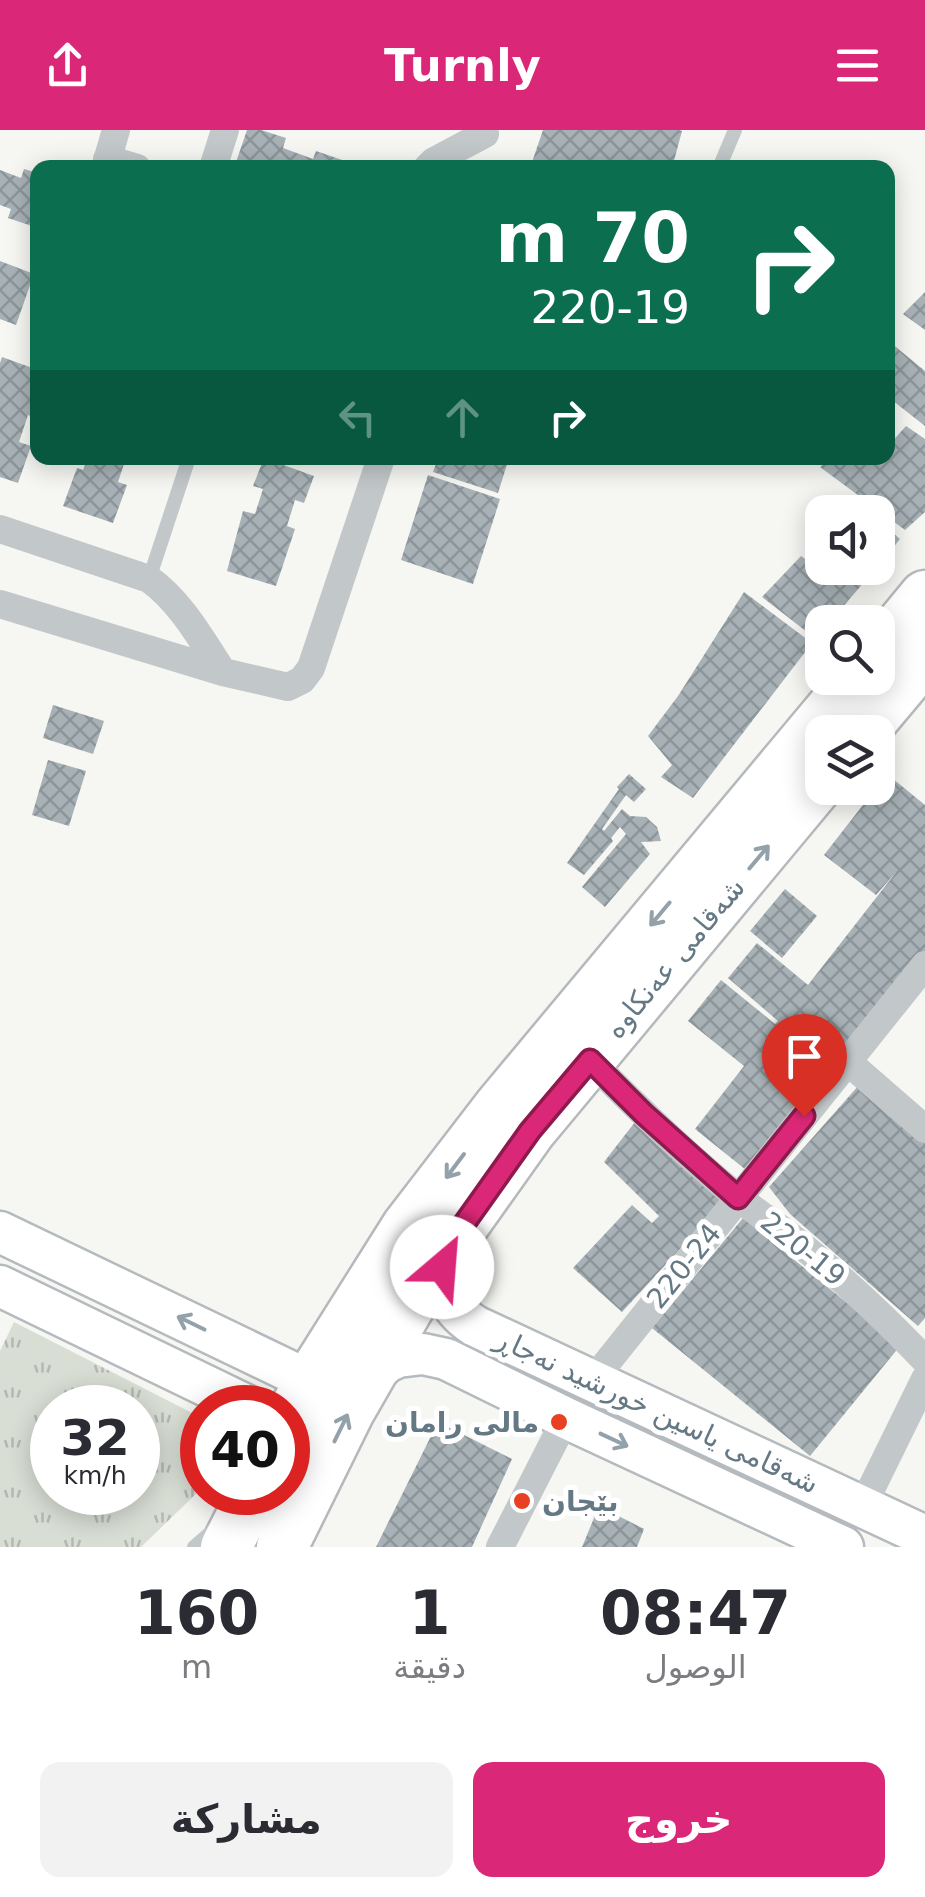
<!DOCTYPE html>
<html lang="ar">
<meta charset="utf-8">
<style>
:root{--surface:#fff;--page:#f2f2f3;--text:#2b2b33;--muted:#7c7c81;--accent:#db2777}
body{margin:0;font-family:"DejaVu Sans","Noto Naskh Arabic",sans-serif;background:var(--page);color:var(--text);direction:rtl;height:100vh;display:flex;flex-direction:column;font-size:38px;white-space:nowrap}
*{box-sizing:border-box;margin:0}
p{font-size:32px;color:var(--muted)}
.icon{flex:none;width:55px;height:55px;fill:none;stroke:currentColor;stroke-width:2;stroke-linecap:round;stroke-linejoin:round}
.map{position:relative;height:1417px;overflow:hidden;direction:ltr}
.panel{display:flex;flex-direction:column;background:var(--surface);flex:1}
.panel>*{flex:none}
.top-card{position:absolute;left:30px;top:30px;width:865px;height:305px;border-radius:20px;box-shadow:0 5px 25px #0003;direction:rtl;background:#0b6e4f;color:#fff;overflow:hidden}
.fabs{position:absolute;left:805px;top:365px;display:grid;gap:20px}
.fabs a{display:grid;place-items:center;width:90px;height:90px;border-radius:20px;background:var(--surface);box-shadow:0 5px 25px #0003;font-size:50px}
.speed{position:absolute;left:30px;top:1255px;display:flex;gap:20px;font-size:50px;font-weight:700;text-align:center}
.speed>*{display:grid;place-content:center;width:130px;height:130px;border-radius:50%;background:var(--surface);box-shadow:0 5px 25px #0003;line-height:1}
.speed small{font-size:25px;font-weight:400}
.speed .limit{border:15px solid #d22;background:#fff;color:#111}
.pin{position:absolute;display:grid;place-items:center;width:85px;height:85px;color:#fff;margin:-102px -42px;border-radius:50% 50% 50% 0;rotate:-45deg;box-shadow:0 0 10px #0007}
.pin .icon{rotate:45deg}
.me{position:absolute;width:110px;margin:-55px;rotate:27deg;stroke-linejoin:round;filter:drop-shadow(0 0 8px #0008)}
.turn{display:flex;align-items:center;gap:35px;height:210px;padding:0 40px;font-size:45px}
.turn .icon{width:130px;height:130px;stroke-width:2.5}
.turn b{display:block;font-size:70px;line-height:85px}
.lanes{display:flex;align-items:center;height:95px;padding:0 40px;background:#0003;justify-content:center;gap:50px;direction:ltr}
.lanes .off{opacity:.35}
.eta{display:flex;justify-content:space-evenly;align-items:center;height:170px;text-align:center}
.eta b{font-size:60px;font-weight:600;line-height:70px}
.button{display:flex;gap:20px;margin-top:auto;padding:20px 40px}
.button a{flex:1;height:115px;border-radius:20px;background:var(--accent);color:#fff;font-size:40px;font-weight:600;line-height:115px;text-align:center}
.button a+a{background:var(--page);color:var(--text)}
header{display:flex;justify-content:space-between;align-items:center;height:130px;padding:0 40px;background:var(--accent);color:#fff;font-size:45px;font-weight:600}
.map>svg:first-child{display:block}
</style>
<header><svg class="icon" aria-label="menu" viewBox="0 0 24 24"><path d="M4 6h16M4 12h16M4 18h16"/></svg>Turnly<svg class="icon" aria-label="share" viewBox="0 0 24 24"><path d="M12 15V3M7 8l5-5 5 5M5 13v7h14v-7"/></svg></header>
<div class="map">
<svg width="925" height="1417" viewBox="0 0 925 1417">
<defs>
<pattern id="grass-tufts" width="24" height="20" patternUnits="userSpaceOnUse" patternTransform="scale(2.5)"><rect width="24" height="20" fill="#d8ded4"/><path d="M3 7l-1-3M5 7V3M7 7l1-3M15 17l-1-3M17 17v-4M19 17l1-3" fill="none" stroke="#b3b9b2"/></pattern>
<pattern id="building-cross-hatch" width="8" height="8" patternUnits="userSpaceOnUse" patternTransform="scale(2.5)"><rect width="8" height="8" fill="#a8b2b6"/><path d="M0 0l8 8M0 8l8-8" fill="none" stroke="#8c969a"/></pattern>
</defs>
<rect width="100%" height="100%" fill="#f6f6f3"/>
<path fill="url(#grass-tufts)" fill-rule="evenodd" d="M14,1192L202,1288V1358L141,1417H0V1221ZM52,1278H138V1362H52Z"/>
<path fill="url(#building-cross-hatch)" d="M247,0H261L286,8L283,18L313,29L316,21L354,34L353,38H234Z
M543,0H679L682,1L672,38H530Z
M24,39L38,43V98L8,88L11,79L0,75V40L21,48Z
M0,131L34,144L16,195L0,189Z
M925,162V200L903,184Z
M891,213L925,241V296L888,267V218Z
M2,227L38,240V289L28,285L19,312L31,316L18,353L0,347V233Z
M906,296L925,309V382L905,400L820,337L830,328H888V316Z
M88,328H126L118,352L127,355L113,393L63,376L77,338L83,340Z
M264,328L314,346L304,373L295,370L287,396L295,399L276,456L227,441L243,381L255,384L263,359L253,356Z
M438,328H509L498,363L433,342Z
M428,345L500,369L473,454L401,430Z
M878,390L900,409L878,436Z
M801,426L819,439L876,438L830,492H822V501L816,509L762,467Z
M744,462L812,513L693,668L661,647L672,635L648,606L678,566Z
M53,575L104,591L93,624L43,608Z
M48,630L86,641L69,696L32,685Z
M629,644L646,659L634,672L626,665L602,699L604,701L622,679L630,686L646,687L657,697L661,711L641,712L650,724L605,777L582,757L626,704L620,697L611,708L613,711L584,745L567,733L619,659L617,657Z
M887,644L925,675V822L751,1044L695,999L744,936L688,891L721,850L775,894L778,891L728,848L757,813L808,855L897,741L876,765L824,725Z
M785,759L817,786L782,828L750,801Z
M859,955L925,1013V1188L918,1196L790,1084L769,1057Z
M635,992L724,1067L704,1093L622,1182L573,1138L632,1075L652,1093L659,1086L604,1032Z
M743,1088L900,1216L810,1326L652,1198Z
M438,1292L512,1329L472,1417H376Z
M599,1376L644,1399L637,1417H582Z"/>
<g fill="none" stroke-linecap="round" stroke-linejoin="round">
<g stroke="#b4babe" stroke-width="45">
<path id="secondary" d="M0,1102L310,1251
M449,1115C436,1148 445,1177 475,1196L925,1406
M0,1156L252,1278
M369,1248L387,1232L398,1227L423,1224L446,1229L566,1288L843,1417"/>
</g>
<g stroke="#b5b9bc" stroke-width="55">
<path id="highway" d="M878,523L925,466
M862,602L925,527
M288,1292L310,1251L407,1097L500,976L857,548
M226,1417L254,1362
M282,1417L349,1281L408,1178L449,1115L530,1001L822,650"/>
</g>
<path stroke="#c2c7c9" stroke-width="14" d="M719,38L735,0
M149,449L187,334
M194,1417L216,1398"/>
<path stroke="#c2c7c9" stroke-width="28" d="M107,29L137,38
M105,38L116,0
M213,38L225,0
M427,38L434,31L485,4
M0,399L149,449C182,473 201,509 223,542
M0,474L223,542L288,557L302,550L311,538L381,328
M590,930C636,977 684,1023 735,1065C753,1080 772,1092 790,1106C838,1144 883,1186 925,1230
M848,932L925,999
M593,1250L925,835
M869,1363L925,1249
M500,1417L566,1288"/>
<use href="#secondary" stroke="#fff" stroke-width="40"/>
<use href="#highway" stroke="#fff" stroke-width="50"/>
</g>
<defs><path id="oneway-shaft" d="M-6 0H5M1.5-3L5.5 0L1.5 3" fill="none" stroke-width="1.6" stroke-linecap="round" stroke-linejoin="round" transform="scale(2.5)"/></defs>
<g stroke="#93a1aa">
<use href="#oneway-shaft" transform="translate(759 727) rotate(-50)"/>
<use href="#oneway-shaft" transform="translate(660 784) rotate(130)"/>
<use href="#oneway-shaft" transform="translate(455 1036) rotate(127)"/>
<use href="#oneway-shaft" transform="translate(191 1193) rotate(-154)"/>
<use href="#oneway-shaft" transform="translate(341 1298) rotate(-64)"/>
<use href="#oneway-shaft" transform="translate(614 1310) rotate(25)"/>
</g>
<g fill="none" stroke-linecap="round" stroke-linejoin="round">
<g stroke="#8e194d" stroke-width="25">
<path id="route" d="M442,1137L449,1115L530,1001L590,930L644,984L738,1068L804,986"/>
</g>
<use href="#route" stroke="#db2777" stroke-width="18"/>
</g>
<g fill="#e74023" stroke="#fff" stroke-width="4">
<circle cx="559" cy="1292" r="10"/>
<circle cx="522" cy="1371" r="10"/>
</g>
<g text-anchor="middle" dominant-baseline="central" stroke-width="10" stroke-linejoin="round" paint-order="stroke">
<g font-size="28" fill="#657985" stroke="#fff">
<text transform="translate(675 828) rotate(-50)">شەقامی عەنکاوە</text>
<text transform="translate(803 1119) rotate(39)">220-19</text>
<text transform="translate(684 1136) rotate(-51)">220-24</text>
<text transform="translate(657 1281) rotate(25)">شەقامی یاسین خورشید نەجاڕ</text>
</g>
<g font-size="28" font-weight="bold" fill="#657985" stroke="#fff" text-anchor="end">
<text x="539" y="1292">مالى رامان</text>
<text x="542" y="1371" text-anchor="start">بێجان</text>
</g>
</g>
</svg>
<div class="fabs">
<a><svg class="icon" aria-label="sound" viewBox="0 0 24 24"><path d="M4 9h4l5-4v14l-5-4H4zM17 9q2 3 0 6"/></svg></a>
<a><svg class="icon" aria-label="search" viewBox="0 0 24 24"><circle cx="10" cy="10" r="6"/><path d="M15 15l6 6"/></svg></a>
<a><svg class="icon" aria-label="layers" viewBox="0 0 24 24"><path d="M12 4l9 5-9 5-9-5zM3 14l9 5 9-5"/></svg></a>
</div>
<div class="speed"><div>32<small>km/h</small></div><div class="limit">40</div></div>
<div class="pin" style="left:804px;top:986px;background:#d93025"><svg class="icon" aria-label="arrive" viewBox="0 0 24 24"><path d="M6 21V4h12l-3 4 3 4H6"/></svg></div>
<svg class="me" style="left:442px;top:1137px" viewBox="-20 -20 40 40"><circle r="19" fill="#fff"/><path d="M0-13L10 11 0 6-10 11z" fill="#db2777"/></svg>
<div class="top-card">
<div class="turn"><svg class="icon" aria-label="right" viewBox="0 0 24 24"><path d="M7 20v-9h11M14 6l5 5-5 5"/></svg><div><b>70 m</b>220-19</div></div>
<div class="lanes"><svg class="icon off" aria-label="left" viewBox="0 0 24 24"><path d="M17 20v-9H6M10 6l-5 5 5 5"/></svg><svg class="icon off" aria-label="ahead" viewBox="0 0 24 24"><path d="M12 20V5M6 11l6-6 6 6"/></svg><svg class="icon" aria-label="right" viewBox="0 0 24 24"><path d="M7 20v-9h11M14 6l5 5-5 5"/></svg></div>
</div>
</div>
<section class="panel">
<div class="eta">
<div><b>08:47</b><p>الوصول</p></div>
<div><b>1</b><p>دقيقة</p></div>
<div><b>160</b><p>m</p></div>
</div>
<div class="button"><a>خروج</a><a>مشاركة</a></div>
</section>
